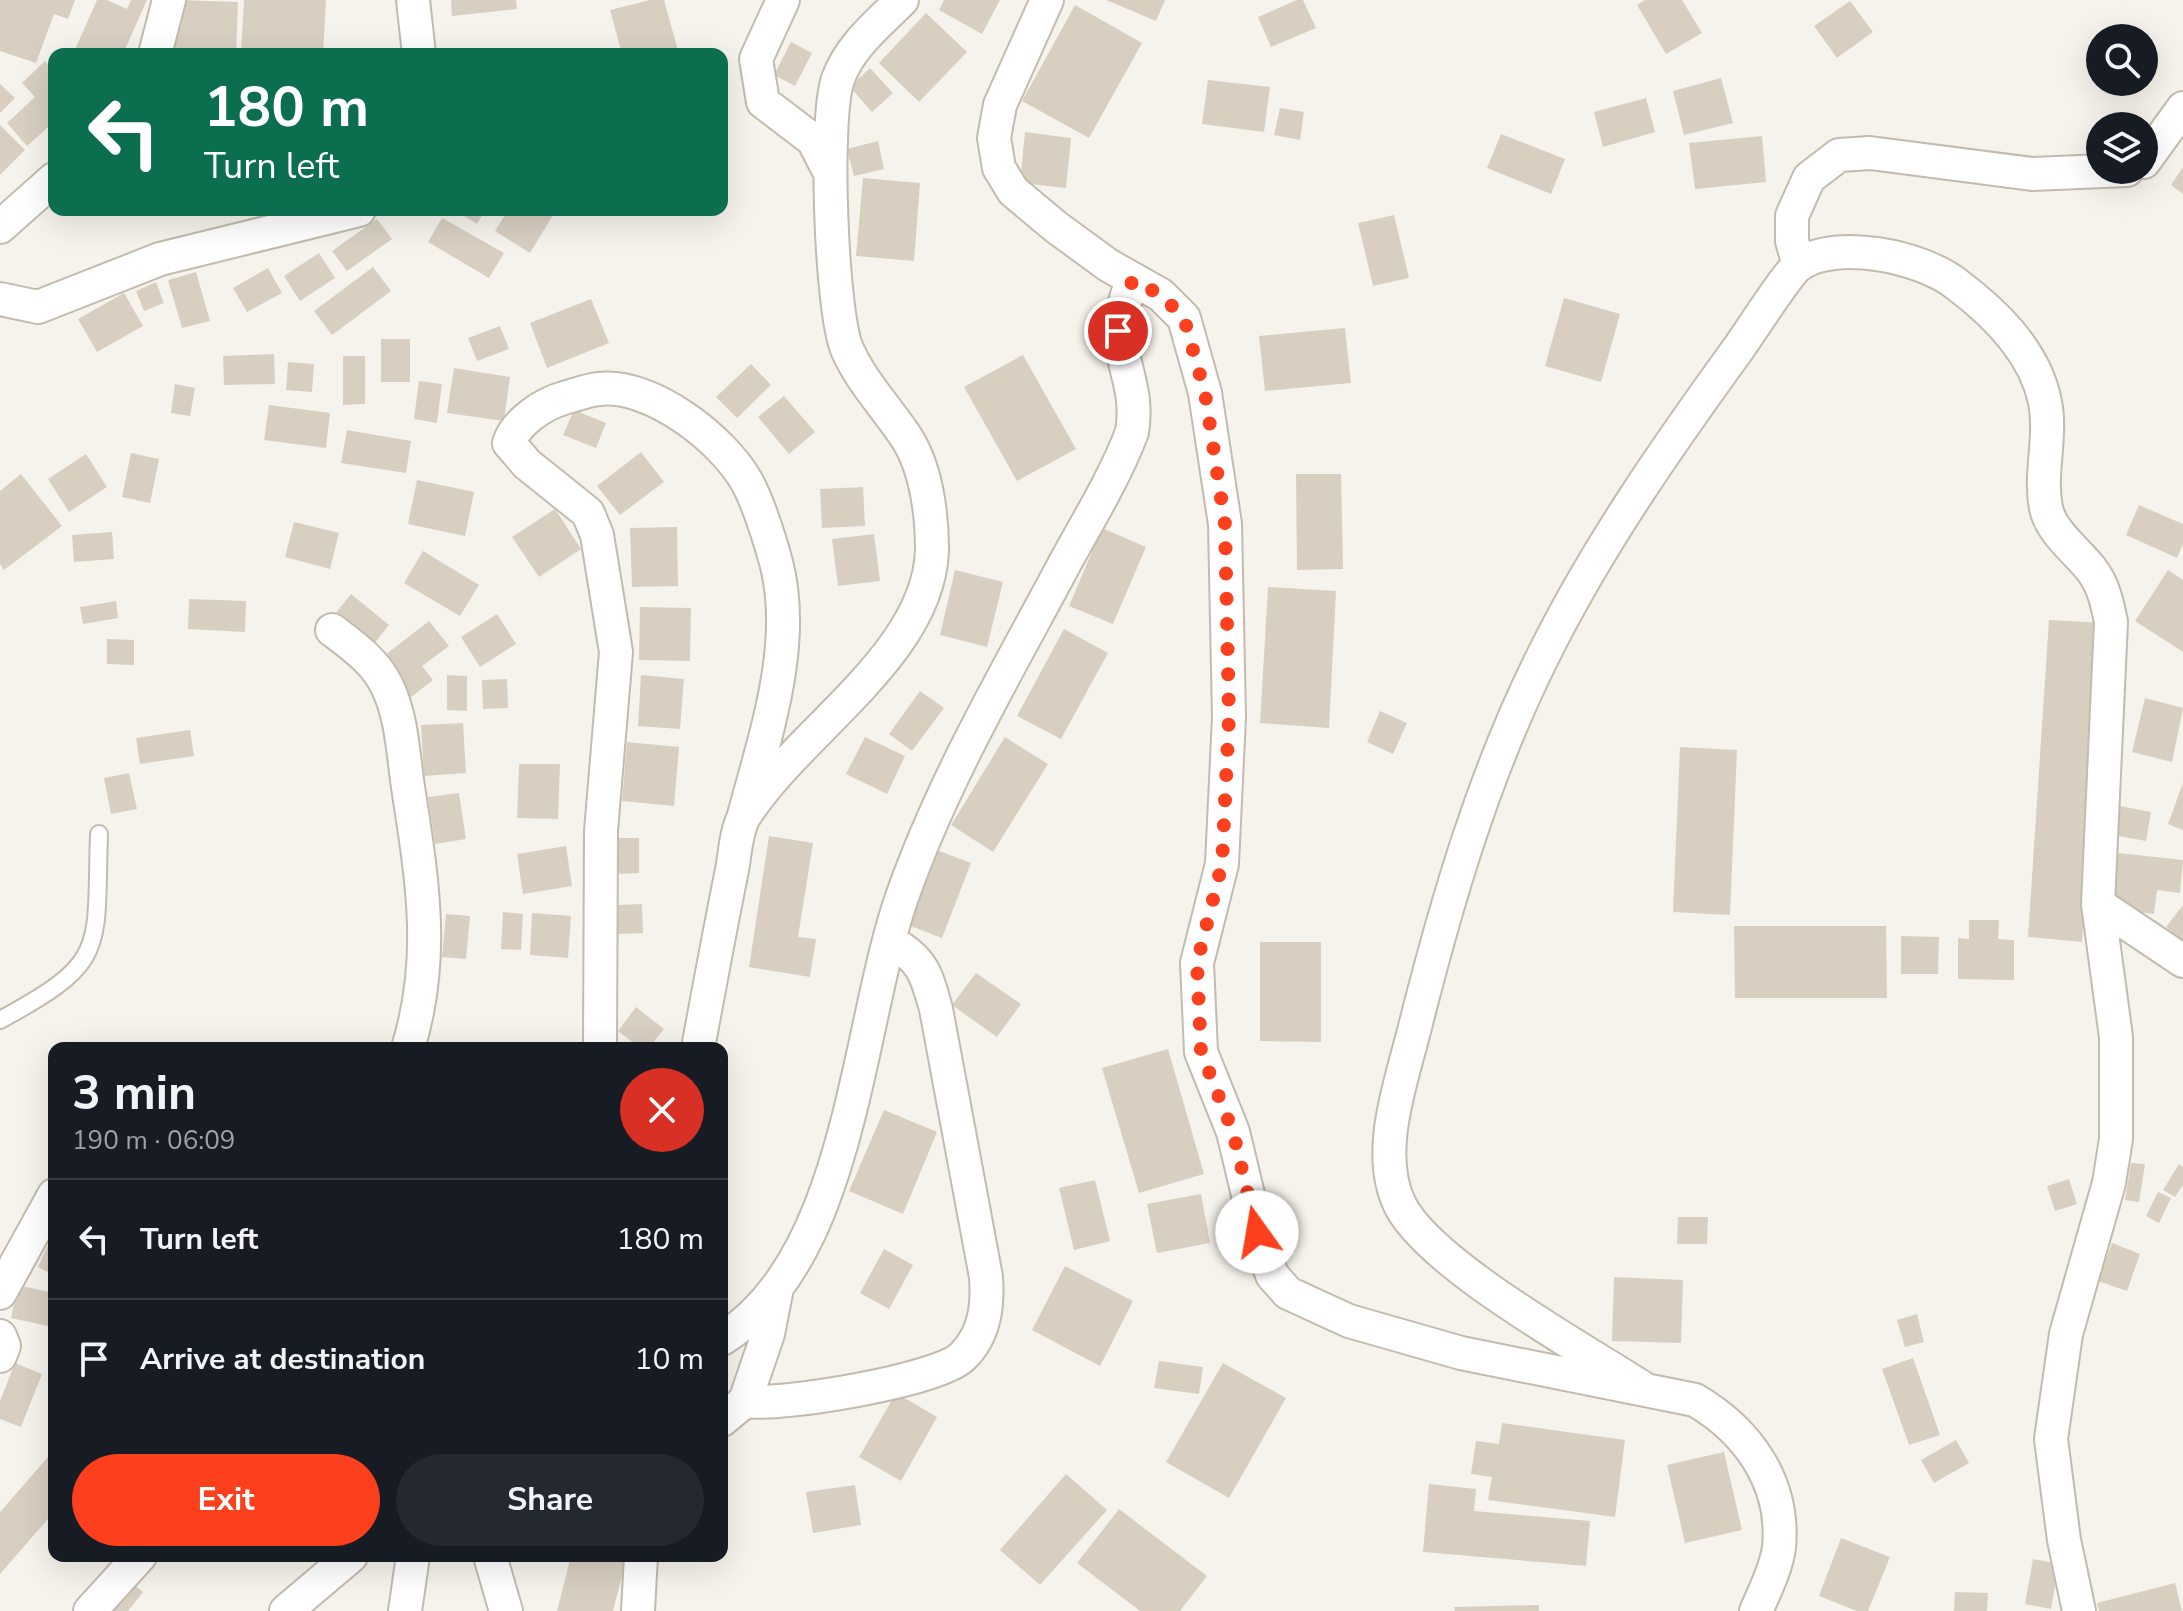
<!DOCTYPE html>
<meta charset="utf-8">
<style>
:root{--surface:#171b24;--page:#242831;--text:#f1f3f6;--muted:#9ea1a6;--line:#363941;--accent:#fc3f1d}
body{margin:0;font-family:"Nunito Sans",sans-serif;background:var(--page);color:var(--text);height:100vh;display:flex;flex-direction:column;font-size:30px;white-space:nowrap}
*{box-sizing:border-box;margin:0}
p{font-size:26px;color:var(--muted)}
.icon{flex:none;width:44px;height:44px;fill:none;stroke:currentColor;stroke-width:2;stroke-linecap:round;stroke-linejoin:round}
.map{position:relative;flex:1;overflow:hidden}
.side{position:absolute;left:48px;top:1042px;width:680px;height:520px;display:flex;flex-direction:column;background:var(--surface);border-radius:16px;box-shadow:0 8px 32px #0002}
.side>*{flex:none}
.top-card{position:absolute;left:48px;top:48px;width:680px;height:168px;border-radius:16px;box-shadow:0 8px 32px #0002;background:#0b6e4f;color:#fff;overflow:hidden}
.buttons{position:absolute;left:2086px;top:24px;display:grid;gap:16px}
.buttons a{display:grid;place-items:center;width:72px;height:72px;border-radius:50%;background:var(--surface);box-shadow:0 8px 32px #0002;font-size:40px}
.pin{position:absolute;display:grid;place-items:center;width:68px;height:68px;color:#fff;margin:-34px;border:4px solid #fff;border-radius:50%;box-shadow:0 2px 8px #0007}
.me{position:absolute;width:88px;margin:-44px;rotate:347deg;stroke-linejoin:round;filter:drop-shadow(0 0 6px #0008)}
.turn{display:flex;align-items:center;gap:28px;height:168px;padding:0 24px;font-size:36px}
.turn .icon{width:104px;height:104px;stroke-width:2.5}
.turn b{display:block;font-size:56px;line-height:68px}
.round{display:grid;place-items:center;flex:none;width:84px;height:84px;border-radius:42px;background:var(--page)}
.head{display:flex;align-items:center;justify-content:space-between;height:136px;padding:0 24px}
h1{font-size:48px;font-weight:700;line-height:60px}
.primary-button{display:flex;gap:16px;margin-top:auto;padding:16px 24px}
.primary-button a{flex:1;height:92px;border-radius:48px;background:var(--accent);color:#fff;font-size:32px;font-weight:700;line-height:92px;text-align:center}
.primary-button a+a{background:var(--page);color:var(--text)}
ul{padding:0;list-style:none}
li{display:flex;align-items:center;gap:24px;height:120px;padding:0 24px;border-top:2px solid var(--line)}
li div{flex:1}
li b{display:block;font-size:30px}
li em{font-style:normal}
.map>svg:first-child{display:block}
</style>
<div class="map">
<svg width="2183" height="1611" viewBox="0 0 2183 1611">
<rect width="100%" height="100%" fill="#f6f3ec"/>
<path fill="#d8cfc1" d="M0,0H75L68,19L54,14L36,63L0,51Z
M97,0H107L127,9L131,0H147L123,54H73Z
M178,0L238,2L236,54H174Z
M244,0H326L323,54H241Z
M451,0H516L517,9L452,16Z
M650,0H664L679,54H622L610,10Z
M944,0H1000L982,34L939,10Z
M1106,0H1165L1156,21Z
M1297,0H1303L1316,28L1271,47L1258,17Z
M1645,0H1682L1702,33L1666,54L1637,5Z
M1850,1L1873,32L1837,58L1814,26Z
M1075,5L1142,43L1089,138L1022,101Z
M926,13L967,52L919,102L879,63Z
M791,42L812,53L795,86L774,75Z
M45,61L54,71V122L27,146L7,123L35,97L22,83Z
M870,68L893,93L872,112L850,87Z
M1721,78L1733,123L1684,135L1673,91Z
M1208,80L1270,87L1264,132L1202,124Z
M0,84L15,98L0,113Z
M1646,98L1655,132L1603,147L1594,112Z
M1280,108L1304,112L1300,140L1274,135Z
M0,125L25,150L0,175Z
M1025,132L1071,138L1066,188L1020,183Z
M1501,134L1565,159L1551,194L1487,168Z
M1762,136L1766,182L1695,189L1689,143Z
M878,141L884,169L854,176L847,149Z
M2183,167V194L2171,185Z
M863,178L920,183L914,261L856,256Z
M454,210H485L477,224Z
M508,210H556L530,253L495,231Z
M1394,215L1409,278L1373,286L1358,223Z
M442,218L504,253L489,278L428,242Z
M377,219L392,239L347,271L332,251Z
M319,253L335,278L300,301L284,276Z
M373,267L391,291L332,335L314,311Z
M268,268L282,293L247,312L233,288Z
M196,272L210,321L182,328L168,280Z
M156,282L164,303L144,311L136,291Z
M124,293L143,326L97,352L78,319Z
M1564,298L1620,314L1601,382L1545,366Z
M591,299L609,343L547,368L530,323Z
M500,326L509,349L477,361L468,338Z
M1345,328L1351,383L1265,391L1259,336Z
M381,339H410V382H381Z
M274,354L275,384L224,385L223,356Z
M1023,355L1076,449L1017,481L964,387Z
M343,356H365V404L343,405Z
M288,362L314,364L312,392L286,390Z
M751,364L771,385L737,418L716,397Z
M454,368L510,377L504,421L447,413Z
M419,381L442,384L437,423L414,419Z
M175,384L195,388L190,416L171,413Z
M784,396L815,432L789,454L758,417Z
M269,405L330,413L326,448L264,440Z
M574,410L606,423L596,448L563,435Z
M347,430L411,441L406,473L341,463Z
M641,452L664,482L620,515L597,486Z
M131,453L159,459L150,503L122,497Z
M86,454L107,487L69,512L48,479Z
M21,474L62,526L4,570L0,564V491Z
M1296,474H1341L1343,569L1297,570Z
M417,480L474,492L465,536L408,524Z
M863,487L865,526L822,528L820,489Z
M2139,505L2183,524V544L2177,558L2126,535Z
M555,509L581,549L539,577L512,537Z
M294,522L339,533L330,569L285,557Z
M677,527L678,586L632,587L630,528Z
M1102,528L1146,547L1113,624L1069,606Z
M112,532L114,559L74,562L72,535Z
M874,534L880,581L838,586L832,539Z
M423,551L479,585L460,616L404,583Z
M955,570L1003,582L987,647L940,635Z
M2168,570L2183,580V652L2135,621Z
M1268,587L1336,591L1329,728L1260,723Z
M351,594L389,625L369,650L331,619Z
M189,599L246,601L245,632L188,629Z
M116,601L118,618L83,624L80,607Z
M640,607L691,608L690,661L639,660Z
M497,614L516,644L480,667L461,637Z
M2049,620L2104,623L2082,942L2028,937Z
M429,621L449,646L422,666L433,680L411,697L380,659Z
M1064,629L1108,653L1061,739L1017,716Z
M107,639L134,640V665L107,664Z
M447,675L467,676V711L447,710Z
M641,675L684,679L680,729L638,726Z
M507,679L508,708L483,709L482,680Z
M920,691L944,708L912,751L889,734Z
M2145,698L2183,708L2172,762L2132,752Z
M1380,711L1407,723L1393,754L1367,742Z
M463,723L466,773L424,776L421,725Z
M190,730L194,756L140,764L136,738Z
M865,737L905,756L887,794L846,774Z
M1005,737L1048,764L993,852L951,825Z
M627,742L679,747L674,806L622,801Z
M1680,747L1737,750L1730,915L1673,912Z
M519,764H560L558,819L517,818Z
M129,773L137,809L111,814L104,778Z
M2183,783V830L2168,824Z
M459,793L466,839L435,844L428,797Z
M2120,806L2151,812L2146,841L2114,835Z
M769,836L813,843L798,937L816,939L810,977L749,967Z
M616,838H639V873L616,874Z
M566,846L572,886L523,894L517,854Z
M934,849L971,863L942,938L905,924Z
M2118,853L2183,860L2180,893L2157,890L2154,914L2112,909Z
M642,904L643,933L618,934L617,905Z
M2183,905V941L2166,927Z
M503,912L523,914L521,950L501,949Z
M532,913L571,916L568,958L530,955Z
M446,914L470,916L466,959L442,957Z
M1969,920H1999L1998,939L2014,940V980L1958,979V938L1969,939Z
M1734,926H1886L1887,998H1735Z
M1901,936L1939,937L1938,974H1901Z
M1260,942H1321V1042L1260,1041Z
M976,973L1021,1004L997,1037L952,1005Z
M636,1007L664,1029L649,1048H640L618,1031Z
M1168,1049L1204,1174L1139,1193L1102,1068Z
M884,1110L937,1132L903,1214L849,1191Z
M2131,1163L2145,1164L2139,1202L2125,1200Z
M2179,1164L2183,1167V1185L2175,1197L2163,1190Z
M2069,1179L2077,1204L2055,1211L2047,1186Z
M1095,1180L1110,1241L1074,1250L1059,1188Z
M2158,1192L2171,1198L2159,1223L2146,1216Z
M1201,1194L1210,1243L1157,1253L1147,1204Z
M1678,1217H1708L1707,1244H1677Z
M54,1232V1275L38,1267Z
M2112,1243L2140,1254L2127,1291L2098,1281Z
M884,1249L913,1265L889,1309L860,1293Z
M1065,1266L1133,1301L1100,1366L1032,1330Z
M1614,1277L1683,1280L1681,1343L1612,1341Z
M18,1285L54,1293L48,1326L11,1318Z
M1917,1314L1924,1342L1905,1347L1897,1320Z
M1913,1358L1940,1435L1909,1445L1882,1369Z
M1159,1361L1203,1367L1199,1394L1154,1388Z
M15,1363L42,1374L21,1427L0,1419V1401Z
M1223,1363L1286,1398L1229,1498L1166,1462Z
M896,1393L937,1417L901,1481L859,1457Z
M1502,1423L1625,1440L1615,1517L1488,1500L1492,1477L1471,1474L1476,1441L1499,1444Z
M1956,1440L1969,1463L1934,1483L1921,1460Z
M1724,1452L1742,1530L1685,1543L1667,1465Z
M48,1457L54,1462V1512L0,1574V1512Z
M1066,1474L1107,1510L1040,1585L1000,1550Z
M1429,1484L1476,1489L1474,1511L1590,1521L1586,1566L1423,1552Z
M855,1485L861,1525L813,1533L806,1492Z
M1119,1509L1207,1576L1180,1611H1140L1077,1563Z
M1841,1538L1890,1557L1868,1611H1857L1819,1596Z
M571,1556L627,1557L613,1611H557Z
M2033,1559L2059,1564L2051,1609L2025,1604Z
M131,1582L143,1592L128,1611H107Z
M2175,1583L2182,1611H2099L2097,1603Z
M1955,1592L1988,1593L1987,1611H1954Z
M1539,1605V1611H1455L1454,1607Z"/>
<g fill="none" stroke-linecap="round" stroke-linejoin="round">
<g stroke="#c2bbae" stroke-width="20">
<path id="lane" d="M0,1020C109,961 95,951 99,834"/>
</g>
<g stroke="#c2bbae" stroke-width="36">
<path id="street" d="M413,0L419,54
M783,0L756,59L763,102L813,140L830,173
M1047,0L1000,105L994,138L999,168L1013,191L1056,227L1108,265L1161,295L1184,318L1205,393L1225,524L1229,717L1222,864L1197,963L1201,1052L1233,1132L1257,1232L1272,1275L1288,1293L1349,1321L1461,1353L1695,1400C1748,1431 1785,1483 1779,1547C1777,1567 1764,1593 1756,1611
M155,54L169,0
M2144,162L2183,108
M0,227L54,179
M1799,265L1792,241V216L1809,178L1839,155L1870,153L2032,174L2127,170
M0,299L38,307L160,259L359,210
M332,630C353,646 375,661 387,686C402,717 403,753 408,787C422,878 436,958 408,1048
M600,1048L601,831L616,652L597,535L588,513L527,464L509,443C516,422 543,404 564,398C575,395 588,390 599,389C651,383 723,439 747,482C760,506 769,537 776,562C798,645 764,739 743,819
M698,1048C709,989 720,929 732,870C735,854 736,831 744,817C797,732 929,655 932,550C932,513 926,465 904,434C885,406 861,381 847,349C831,311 824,118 838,79C850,46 878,24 902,0
M0,1293L54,1195
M0,1336L4,1346L0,1356
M722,1339C851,1259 856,1029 902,897C943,780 1008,670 1066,561C1089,519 1115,477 1132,432C1142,371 1101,350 1133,280
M1643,1388C1583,1349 1429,1264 1400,1205C1374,1152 1402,1080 1415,1027C1447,900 1484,774 1543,656C1597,547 1667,447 1738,349C1749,334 1788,272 1800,264C1838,239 1921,257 1955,283C1994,312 2035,351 2045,402C2052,437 2039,474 2046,508C2051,532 2076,550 2091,569C2103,584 2107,602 2111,622L2098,904L2183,961
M745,1401C779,1407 941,1380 963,1356C985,1334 988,1306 986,1277L936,1009C926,973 923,960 890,941
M722,1420L745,1401L768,1334L777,1288
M490,1556L506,1611
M90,1611L140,1556
M286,1611L351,1556
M405,1611L413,1556
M638,1611L641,1556
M2079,1611L2064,1540L2051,1439L2066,1334L2109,1183L2116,1139V1037L2098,904"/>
</g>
<use href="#lane" stroke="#fff" stroke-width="16"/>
<use href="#street" stroke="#fff" stroke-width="32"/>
</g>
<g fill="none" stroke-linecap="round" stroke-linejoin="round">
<path stroke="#fc3f1d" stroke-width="14" stroke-dasharray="0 25.2" d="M1118,331L1122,303L1133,280L1161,295L1184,318L1205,393L1225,524L1229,717L1222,864L1197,963L1201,1052L1233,1132L1257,1232"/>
</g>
</svg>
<div class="buttons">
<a><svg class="icon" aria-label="search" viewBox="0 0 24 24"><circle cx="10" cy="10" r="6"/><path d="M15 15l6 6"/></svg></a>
<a><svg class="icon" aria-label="layers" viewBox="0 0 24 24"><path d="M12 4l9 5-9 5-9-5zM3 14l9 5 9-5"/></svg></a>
</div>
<div class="pin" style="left:1118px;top:331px;background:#d93025"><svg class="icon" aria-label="arrive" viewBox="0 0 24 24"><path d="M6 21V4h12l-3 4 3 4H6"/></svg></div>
<svg class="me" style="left:1257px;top:1232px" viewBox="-20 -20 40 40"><circle r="19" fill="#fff"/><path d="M0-13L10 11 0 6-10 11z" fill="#fc3f1d"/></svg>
<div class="top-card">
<div class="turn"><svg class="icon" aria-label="left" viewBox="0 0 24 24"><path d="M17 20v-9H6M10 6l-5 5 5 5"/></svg><div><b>180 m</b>Turn left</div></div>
</div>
<section class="side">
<div class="head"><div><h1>3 min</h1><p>190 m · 06:09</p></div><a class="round" style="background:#d93025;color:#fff"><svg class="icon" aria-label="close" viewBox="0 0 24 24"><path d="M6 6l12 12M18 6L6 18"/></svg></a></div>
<ul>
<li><svg class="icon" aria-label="left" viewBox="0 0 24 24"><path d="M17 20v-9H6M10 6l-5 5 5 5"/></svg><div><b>Turn left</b></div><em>180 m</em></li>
<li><svg class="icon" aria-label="arrive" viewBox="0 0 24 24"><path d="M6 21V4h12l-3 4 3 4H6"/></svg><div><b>Arrive at destination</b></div><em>10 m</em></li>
</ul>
<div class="primary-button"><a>Exit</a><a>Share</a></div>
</section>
</div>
